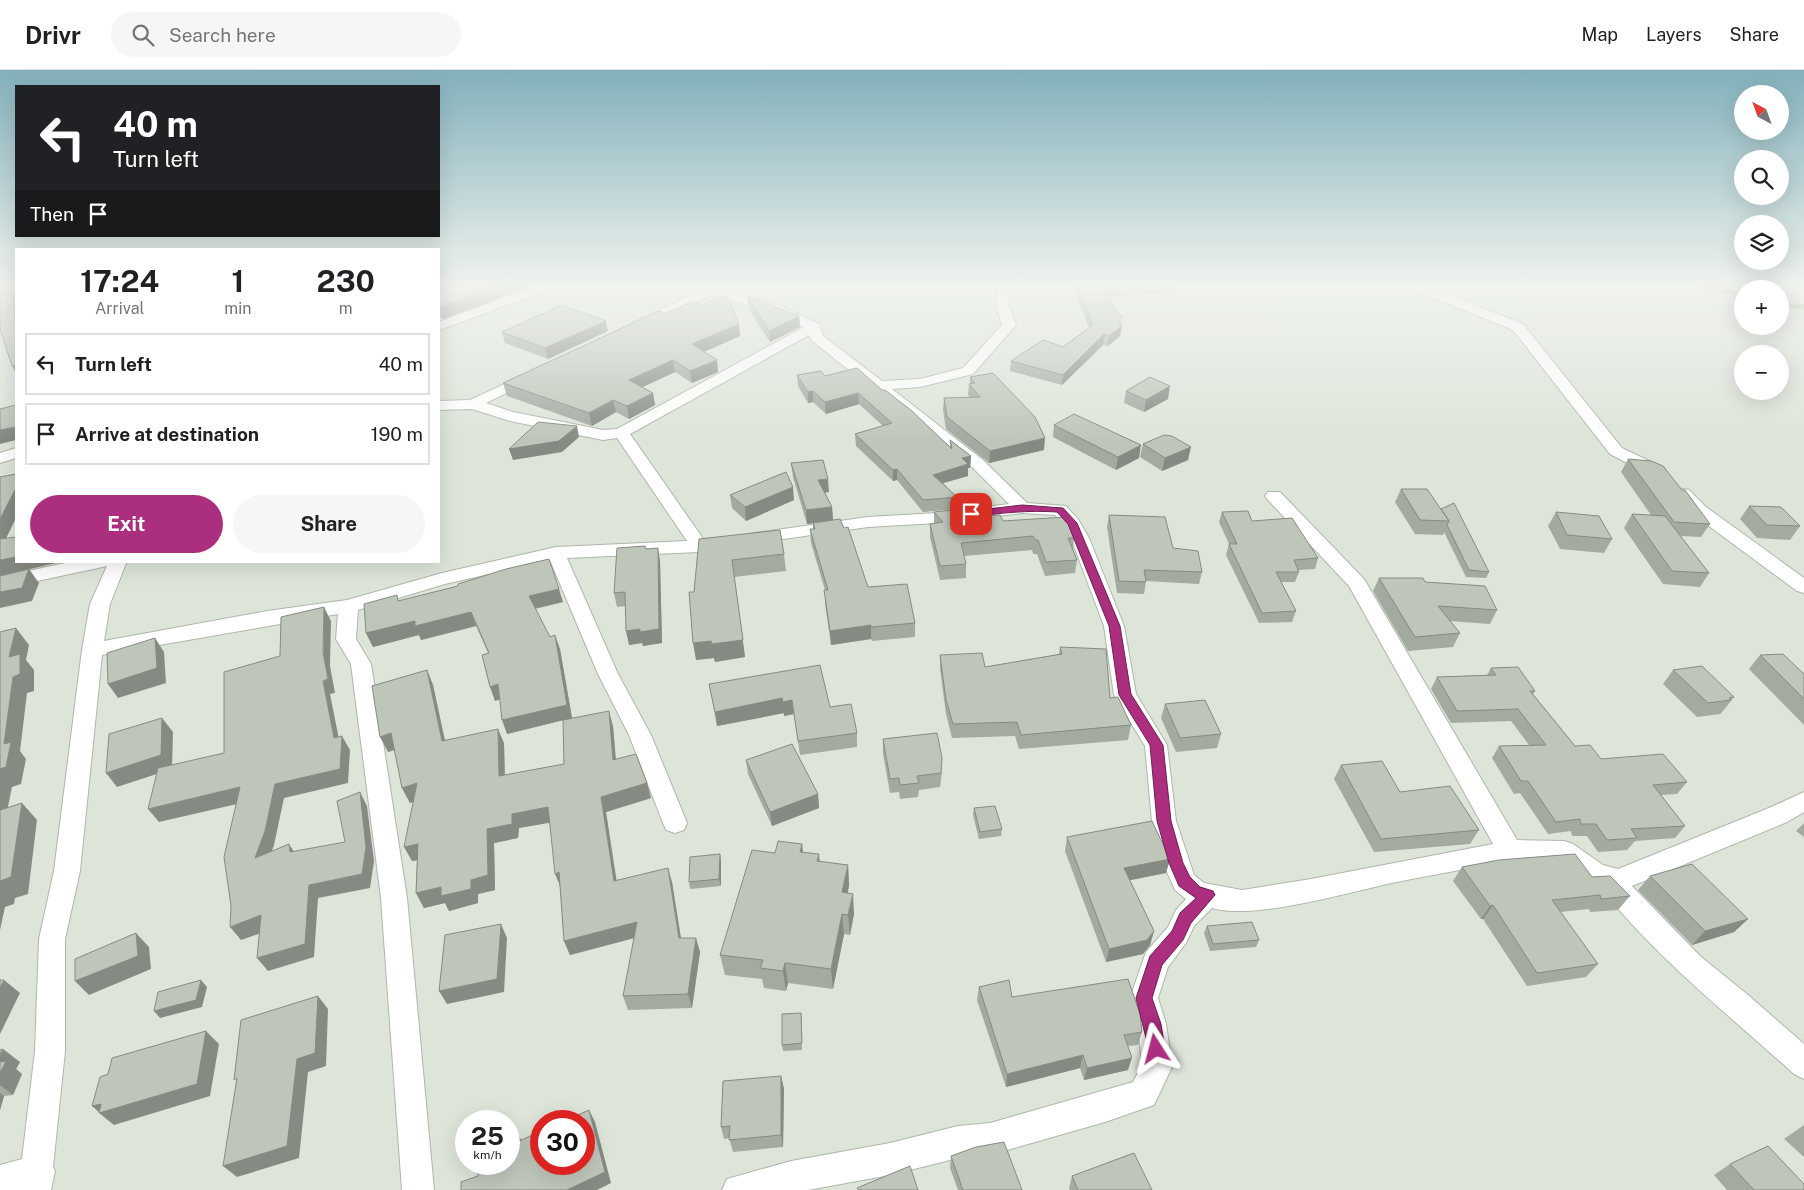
<!DOCTYPE html>
<meta charset="utf-8">
<style>
:root{--surface:#fff;--page:#f6f6f6;--text:#202124;--muted:#757577;--line:#e0e0e0;--accent:#ac2e7e}
body{margin:0;font-family:"Public Sans",sans-serif;background:var(--page);color:var(--text);height:100vh;display:flex;flex-direction:column;font-size:19px;white-space:nowrap}
*{box-sizing:border-box;margin:0}
p{font-size:16px;color:var(--muted)}
.icon{flex:none;width:28px;height:28px;fill:none;stroke:currentColor;stroke-width:2;stroke-linecap:round;stroke-linejoin:round}
.map{position:relative;flex:1;overflow:hidden}
.details{position:absolute;left:15px;top:178px;width:425px;height:315px;display:flex;flex-direction:column;background:var(--surface);border-radius:0px;box-shadow:0 5px 20px #0002}
.details>*{flex:none}
.banner{position:absolute;left:15px;top:15px;width:425px;height:152px;border-radius:0px;box-shadow:0 5px 20px #0002;background:#202124;color:#fff;overflow:hidden}
.needle{width:32px;rotate:319deg}
.controls{position:absolute;left:1734px;top:15px;display:grid;gap:10px}
.controls a{display:grid;place-items:center;width:55px;height:55px;border-radius:50%;background:var(--surface);box-shadow:0 5px 20px #0002;font-size:25px}
.speed{position:absolute;left:455px;top:1040px;display:flex;gap:10px;font-size:25px;font-weight:700;text-align:center}
.speed>*{display:grid;place-content:center;width:65px;height:65px;border-radius:50%;background:var(--surface);box-shadow:0 5px 20px #0002;line-height:1}
.speed small{font-size:12px;font-weight:400}
.speed .limit{border:8px solid #d22;background:#fff;color:#111}
.pin{position:absolute;display:grid;place-items:center;width:42px;height:42px;color:#fff;margin:-21px;border-radius:10px;box-shadow:0 2px 8px #0006}
.me{position:absolute;width:55px;margin:-28px;rotate:351deg;stroke-linejoin:round;filter:drop-shadow(0 0 4px #0008)}
.turn{display:flex;align-items:center;gap:18px;height:105px;padding:0 15px;font-size:22px}
.turn .icon{width:65px;height:65px;stroke-width:2.5}
.turn b{display:block;font-size:35px;line-height:42px}
.then{display:flex;align-items:center;height:48px;padding:0 15px;background:#0003;gap:10px;font-size:19px}
.eta{display:flex;justify-content:space-evenly;align-items:center;height:85px;text-align:center}
.eta b{font-size:30px;font-weight:700;line-height:35px}
.cta{display:flex;gap:10px;margin-top:auto;padding:10px 15px}
.cta a{flex:1;height:58px;border-radius:30px;background:var(--accent);color:#fff;font-size:20px;font-weight:700;line-height:58px;text-align:center}
.cta a+a{background:var(--page);color:var(--text)}
ul{padding:0;list-style:none}
li{display:flex;align-items:center;gap:15px;height:62px;margin:0 10px 8px;padding:0 5px;border:2px solid var(--line);border-radius:0px}
li div{flex:1}
li b{display:block;font-size:19px}
li em{font-style:normal}
header{display:flex;align-items:center;gap:30px;box-sizing:border-box;height:70px;padding:0 25px;background:var(--surface);border-bottom:1px solid var(--line)}
header strong{font-size:24px}
nav{display:flex;gap:28px;margin-inline-start:auto;font-size:18px}
.search{width:350px;height:45px;background:var(--page);display:flex;align-items:center;gap:12px;box-sizing:border-box;padding:0 18px;border-radius:28px;color:var(--muted);font-size:19px}
.map>svg:first-child{display:block}
</style>
<header>
<strong>Drivr</strong>
<div class="search"><svg class="icon" aria-label="search" viewBox="0 0 24 24"><circle cx="10" cy="10" r="6"/><path d="M15 15l6 6"/></svg>Search here</div>
<nav><a>Map</a><a>Layers</a><a>Share</a></nav>
</header>
<div class="map">
<svg width="1804" height="1120" viewBox="0 0 1804 1120">
<rect width="100%" height="100%" fill="#dde5d9"/>
<g fill="none" stroke-linecap="round" stroke-linejoin="round">
<path stroke="#8aab78" stroke-width="5" d="M1698,214L1742,225
M1780,234L1804,237"/>
<g stroke="#afb6ab" stroke-width="2">
<path id="street" d="M541,214H558L556,217L439,260V252Z
M715,214H731L724,219L782,237L819,254L823,266L882,311L920,309L963,298L1002,255L996,234L999,214H1011L1008,234L1016,255L973,304L920,317L892,319L983,390L1027,433L1066,436L1078,449L1089,468L1124,556L1136,624L1167,675L1176,751L1194,805L1204,813L1242,820L1311,809L1493,774L1349,516L1268,430L1265,426L1268,422H1280L1364,509L1517,770L1564,771L1573,774L1603,795L1618,799L1769,738L1804,722V742L1787,752L1632,816L1700,886L1748,925L1804,974V1009L1794,1004C1728,944 1656,888 1600,817C1584,812 1574,797 1559,791C1541,784 1506,792 1488,795C1454,801 1420,807 1387,814C1344,824 1252,850 1212,838L1194,856L1186,873L1168,897L1158,928L1166,954L1172,997L1154,1035L1105,1052L990,1085L958,1088L890,1105L808,1120H722L727,1109L791,1091L890,1073L958,1056L990,1053L1133,1012L1142,995L1138,954L1130,928L1146,882L1168,857L1176,840L1186,829L1175,820L1163,793L1152,751L1145,676L1114,625L1104,556L1071,468L1064,455L1055,445L1022,443L937,453L868,457L755,473L749,472L746,468L749,464L755,463L868,447L937,443L1009,434L971,396L812,271L809,265L630,364L704,470L726,468L732,469L735,473L732,477L699,482L567,488L618,604L651,665L687,753L684,760L675,763L666,760L663,753L629,665L598,604L550,490L445,514L358,540L356,569L371,594L407,828L434,1120H402L381,828L351,594L336,569L338,544L102,585L80,801L65,869V981L53,1097L55,1101L51,1120H0V1095L22,1089L35,981L39,869L54,801L82,580L90,534L107,496L0,519V507L75,491H127L110,534L104,571L267,541L347,530L442,503L556,477L687,471L617,368L603,370L510,351L472,339L439,340V331L470,330L528,303L533,304L535,307L533,310L486,333L513,342L603,360L617,359L804,257L772,243L714,224L644,256H634L632,253Z
M1405,214H1422L1523,254L1622,378L1664,398L1666,402L1664,406H1652L1610,384L1513,260L1407,217Z
M16,378V388L0,393V383Z
M1683,419L1689,420L1706,437L1804,508V523L1797,521L1694,445L1675,424L1677,420Z"/>
</g>
<use href="#street" fill="#fff" fill-rule="evenodd"/>
</g>
<path fill="#a3aaa0" d="M439,214L533,215L443,249L439,247Z
M1072,214H1179L1177,223L1109,226L1121,253L1120,266L1108,276L1103,275L1062,315L1010,301L1011,291L1063,277L1089,258Z
M747,226L799,246L800,257L770,272L748,238Z
M608,261L548,289L505,273L502,262Z
M740,266L704,282L717,290L718,302L692,313L675,302L642,317L653,323L655,335L629,349L616,342L592,356L507,326L503,313Z
M797,305L825,306L882,320L950,377V370L971,386L970,398H968V406L943,413L957,427V439L923,442L897,410L893,411L856,376L855,364L883,356L859,334L826,344L813,332L808,333L798,316Z
M970,307L1044,380L989,393L946,359L943,340L944,328H970L968,325L969,314H970Z
M1126,321L1168,329L1144,342L1124,333Z
M1054,355L1139,388L1116,400L1053,367Z
M1143,374L1188,390L1162,401L1140,387Z
M1628,389L1710,454L1701,467L1681,466L1709,503L1700,517L1663,514L1624,458L1632,444L1651,445L1621,402Z
M791,393L829,422L825,423L832,437L833,450L807,454L793,407Z
M1401,419L1441,439L1489,502L1486,508L1466,507L1444,462L1443,465L1415,464L1395,432Z
M730,425L794,430L746,451L732,438Z
M1749,436L1800,456L1790,470L1757,468L1740,449Z
M934,442L980,446L1074,468L1073,479L1077,490L1075,503L1045,506L1037,484H1033L1032,480L964,486L966,494V508L940,510L930,467V454L934,453Z
M1222,442L1252,451L1318,488L1315,499L1298,500L1299,502L1295,512H1281L1296,541L1292,552L1259,553L1226,485L1229,474L1219,452Z
M1556,442L1612,469L1604,483L1560,479L1548,456Z
M1109,445L1173,478L1202,502L1199,514L1146,511L1144,524L1117,523L1107,457Z
M813,453L868,517L915,553V567L872,571L871,569L831,575L825,534V520L811,473L810,459H813Z
M699,469L784,484L786,501L734,507L745,587L715,592L714,588L696,590L694,522Z
M646,479L660,491L662,573L643,576L642,573L629,575L625,536L617,537L614,523Z
M1379,508L1425,512L1497,540L1490,554L1450,551L1460,563L1453,577L1408,581L1373,521Z
M399,530L563,532L535,539L550,567L560,579L572,648L613,656L616,690L647,713L651,728L606,742L616,811L672,812L681,868L700,882L692,938L628,940L623,926L634,868L570,885L564,871L560,817L550,752L519,758L518,768L494,773L495,820L478,824V833L449,841L445,833L424,838L416,823L417,790L412,791L413,732L410,733L402,718L395,680L388,682L427,600L433,615L445,670L504,673L505,705L564,694L563,650L507,664L500,629L495,631L488,583L476,556L421,570L419,565L373,577L366,563Z
M1060,577L1110,628L1131,655L1128,670L1019,679L1015,666L952,668L946,644L940,599V585L985,597L1059,584Z
M1760,585L1804,604V655L1749,599Z
M1491,598L1535,621L1533,624L1575,676L1601,689L1687,712L1677,724L1661,725L1685,756L1675,768L1635,771L1627,780L1598,782L1587,766H1572L1571,761L1548,764L1520,723L1514,724L1492,688L1499,676L1529,675L1511,651L1451,653L1431,619L1437,607L1487,605Z
M1673,600L1734,627L1723,641L1720,644L1697,647L1663,614Z
M709,614L830,637L857,663V677L800,685L794,644L784,646V643L717,656Z
M1165,634L1221,664L1217,678L1176,682L1161,648Z
M883,669L942,702L940,717L919,720L918,727L900,729L899,722L890,723L883,684Z
M746,690L818,724L819,738L772,756L748,704Z
M1341,695L1400,722L1479,760L1470,774L1374,782L1334,709Z
M974,738L1002,759L1001,766L979,769L973,745Z
M1804,753V767L1796,761Z
M1067,767L1170,789L1166,803L1130,810L1154,861L1150,875L1143,884L1106,892L1065,781Z
M802,774L803,782L820,792L848,795L849,815L848,823L854,844L850,865L844,864L833,919L788,913L786,921L764,918L762,909L725,905L720,885L775,783Z
M720,784L721,791V816L690,819L689,812Z
M1462,797L1592,807L1630,826L1618,840L1590,842L1589,839L1560,842L1598,894L1586,907L1527,916L1483,849H1481L1453,811Z
M1650,806L1748,849L1734,862L1692,875L1638,820Z
M1207,856L1259,870L1256,877L1210,881L1204,863Z
M979,917L1012,927L1142,962L1138,975L1128,976V1000L1084,1010L1080,998L1006,1017L977,930Z
M801,943L802,949V980L783,981L782,975Z
M0,980L20,992L16,999L22,1004L13,1025L4,1026L0,1040Z
M781,1006L784,1019L783,1077L733,1082L729,1068L724,1069L721,1057Z
M1804,1055V1087L1784,1069Z
M951,1086L1022,1120H958L950,1098Z
M1730,1094L1804,1120H1727L1714,1105Z
M1072,1106L1152,1120H1070L1069,1118Z"/>
<path fill="#858b82" d="M503,214H532L533,215L443,249L439,237Z
M16,215V256L11,216Z
M799,246L800,257L770,272L769,261Z
M606,251L608,261L548,289L545,278Z
M739,254L740,266L694,286L692,274Z
M1122,256L1120,266L1108,276L1109,266Z
M1104,264L1103,275L1062,315L1063,305Z
M673,290L675,302L632,322L629,310Z
M717,290L718,302L692,313L690,301Z
M16,295V303L12,296Z
M1170,316L1168,329L1144,342L1146,330Z
M813,321V332L808,333V322Z
M653,323L655,335L629,349L627,336Z
M858,323L859,334L826,344L825,332Z
M613,330L616,342L592,356L589,343Z
M577,356L579,367L562,382L513,390L509,379Z
M16,357V370L0,374V360Z
M1045,368L1044,380L989,393L990,381Z
M1141,375L1139,388L1116,400L1118,387Z
M1191,377L1188,390L1162,401L1165,388Z
M971,386L970,398H968V406L933,416V405L962,388Z
M897,399V410L893,411V400Z
M828,409L829,422L819,423L818,410Z
M793,417L794,430L746,451L745,437Z
M16,418V448L0,481V449Z
M832,437L833,450L807,454L806,440Z
M658,478L660,491L662,573L643,576L642,573L629,575L626,561Z
M16,487V491H65L0,506V490Z
M732,490L745,587L715,592L714,588L696,590L693,573Z
M29,499L39,513L32,531L0,538V522Z
M559,519L563,532L533,539L529,526Z
M324,537L331,551L330,596L335,623L330,624L341,679L342,666L350,680L348,713L284,728L274,775L265,801L255,788L275,714L334,668L323,611Z
M471,542L476,556L421,570L419,565L373,577L366,563L415,551Z
M871,555V569L831,575L830,561Z
M16,558L29,575L26,590L34,600V621L27,623L20,681L26,689L21,714L12,717L3,761L0,758V699L4,674L9,587Z
M555,565L560,579L572,648L507,664L502,650Z
M155,568L164,582L166,613L118,628L108,614Z
M427,600L433,615L448,686L442,671Z
M498,614L504,628L495,631L490,617Z
M782,628L784,643L717,656L715,642Z
M792,630L794,644L784,646L783,632Z
M609,641L613,656L617,705L613,690Z
M162,648L173,662L172,699L117,717L106,703Z
M498,659L504,673L505,721L499,706Z
M391,663L399,678L388,682L380,667Z
M417,713L424,728L410,733L402,718Z
M647,713L651,728L606,742L619,826L614,811L601,727Z
M240,717L250,731L159,752L148,739Z
M360,722L367,736L374,791L370,818L318,828L314,887L268,901L257,888L309,815L362,804Z
M818,724L819,738L772,756L770,742Z
M22,733L37,750L28,824L15,828L14,834L5,837L0,860V811Z
M548,737L554,752L519,758L518,768L494,773L495,820L478,824V833L449,841L445,833L424,838L416,823L471,810L487,759L512,744Z
M289,774L298,788L290,782Z
M418,774L426,789L412,791L404,777Z
M802,774L804,795L800,782Z
M720,784L721,791V816L719,809Z
M819,784L821,804L817,791Z
M1170,789L1166,803L1121,812L1124,798Z
M848,795L849,815L843,843L842,822Z
M668,798L672,812L683,882L679,868Z
M559,802L561,818L555,804Z
M853,824L854,844L850,865L848,845Z
M1493,835L1483,849H1481L1490,836Z
M842,844L844,864L833,919L831,899Z
M261,845L272,859L241,870L230,857Z
M1748,849L1734,862L1692,875L1705,861Z
M637,852L642,866L570,885L564,871Z
M501,854L507,868L504,922L447,934L439,921Z
M1154,861L1150,875L1143,884L1106,892L1109,879Z
M136,863L149,877L151,899L89,925L75,911Z
M696,868L700,882L692,938L688,924Z
M785,893L788,913L786,921L783,901Z
M4,910L20,923L0,964V918Z
M201,910L207,917L202,937L160,948L154,941Z
M318,926L328,939L326,996L308,1002L299,1088L237,1107L223,1096L297,989Z
M206,961L219,974L210,1026L114,1055L99,1043H100L92,1036Z
M3,979L20,992L16,999L22,1004L13,1025L0,1015V985Z
M1083,985L1080,998L1006,1017L1007,1004Z
M1132,988L1128,1000L1084,1010L1087,998Z
M781,1006L784,1019L783,1077L781,1065Z
M0,1023L4,1026L0,1040Z
M589,1040L595,1052L611,1113L597,1120H567Z
M514,1059L522,1071L515,1073Z"/>
<path fill="#bec6ba" stroke="#858b82" d="M0,214H16V215L11,216L16,256V295L12,296L0,259Z
M439,214H503L439,237Z
M1077,214H1176L1105,217L1115,240L1122,247L1119,250L1122,256L1109,266L1104,264L1063,305L1011,291L1043,270L1063,277L1093,255Z
M722,226L729,229L739,254L692,274L717,290L690,301L673,290L629,310L653,323L627,336L613,330L589,343L503,313L659,241L666,243L693,231L702,235Z
M747,226L794,244L799,246L769,261Z
M562,235L606,251L545,278L502,262Z
M857,298L882,320H885L912,341L952,379L950,370L971,386L962,388L968,394L933,405L957,427L923,430L897,399L893,400L855,364L892,353L858,323L825,332L813,321L808,322L797,305L821,301L825,306Z
M993,303L1035,347L1045,368L990,381L947,347L944,328L980,327L969,314L975,313L970,307Z
M1150,307L1170,316L1146,330L1126,321Z
M16,335V357L0,360V339Z
M1074,344L1141,375L1118,387L1054,355Z
M538,352L577,356L559,371L509,379Z
M1164,365L1172,366L1191,377L1165,388L1143,374Z
M1628,389L1651,391L1663,396L1682,420H1685L1710,454L1674,452Z
M823,390L828,409L818,410L832,437L806,440L791,393Z
M786,402L793,417L745,437L730,425Z
M16,404V418L0,449V407Z
M1401,419H1427L1449,451L1420,450Z
M1454,433L1489,502L1469,500L1447,455L1449,451L1441,439Z
M1749,436L1781,437L1800,456L1767,455Z
M971,438L980,446L1000,445L1003,451L1066,447L1074,468H1068L1077,490L1046,492L1038,470H1035L1033,466L961,473L966,494L940,496L930,454L943,452L934,442Z
M1248,441L1252,451L1292,448L1318,488L1294,490L1299,502H1276L1296,541L1262,543L1229,474H1237L1222,442Z
M1556,442L1599,446L1612,469L1567,465Z
M1632,444L1665,446L1709,503L1672,501Z
M1109,445L1165,447L1173,478L1198,481L1202,502L1144,500L1146,512L1119,511Z
M840,449L844,458L848,457L868,517L907,514L915,553L871,557V555L830,561L824,520H828L810,459H815L813,453Z
M780,460L784,484L732,490L743,570L712,574L711,571L693,573L689,522H694L699,469Z
M16,467V487L0,490V469Z
M645,476L646,479L658,478L659,559L640,562V559L626,561L625,522L614,523L617,478Z
M549,489L559,519L529,526L550,567L555,565L567,635L502,650L498,614L490,617L482,585L489,583L471,542L415,556V551L366,563L364,534L397,525L398,531L458,516V514L506,499Z
M29,499L22,518L0,522V506Z
M1379,508H1423L1425,512L1485,516L1497,540L1438,536L1460,563L1415,567Z
M324,537L323,582L328,609L323,611L334,668L342,666L340,699L275,714L265,761L255,788L289,774L290,782L345,772L337,731L360,722L366,777L362,804L309,815L305,874L257,888L261,845L230,857L231,836L224,787L240,717L148,739L158,698L224,683V602L280,586L281,547Z
M16,558L9,587L20,584V604L13,607L4,674L11,672L6,697L0,699V562Z
M155,568L157,598L108,614L107,583Z
M1060,577L1106,579L1110,628L1118,627L1131,655L1021,665L1017,652L953,654L946,630L940,585L982,583L985,597L1062,584Z
M1783,584L1804,604V629L1760,585Z
M820,595L830,637L851,634L857,663L798,671L792,630L783,632L782,628L715,642L709,614Z
M1702,596L1734,627L1729,628L1731,630L1708,633L1673,600Z
M1518,597L1535,621H1530L1575,676L1590,675L1601,689L1663,684L1687,712L1653,715L1685,756L1631,759L1637,768L1607,770L1596,754H1581L1580,749L1556,752L1528,711H1521L1499,676L1546,675L1518,639L1457,641L1437,607L1496,605L1491,598Z
M427,600L442,671L498,659L499,706L564,694L563,650L609,641L613,690L636,684L647,713L601,727L614,811L668,798L679,868H696L688,924L623,926L637,852L564,871L559,802L555,804L548,737L512,744V754L487,759L488,805L471,810V819L441,826V817L416,823L418,774L404,777L417,713L402,718L391,663L380,667L372,616Z
M1205,630L1221,664L1180,668L1165,634Z
M162,648L161,685L106,703L109,664Z
M937,663L942,688L941,703L917,706L919,713L900,715L899,708L890,709L883,669Z
M792,674L818,724L770,742L746,690Z
M1382,691L1400,722L1450,716L1479,760L1381,769L1341,695Z
M22,733L11,807L0,811V740Z
M995,736L1002,759L980,762L974,738Z
M1152,751L1170,789L1124,798L1154,861L1147,870L1109,879L1067,767Z
M778,771L802,774L800,782L819,784L817,791L848,795L842,822L853,824L848,845L842,844L831,899L785,893L783,901L760,898L763,890L720,885L752,780L775,783Z
M720,784L719,809L689,812L690,787Z
M1575,784L1592,807L1610,806L1630,826L1601,829L1600,825L1552,830L1598,894L1537,903L1493,835L1490,836L1462,797L1499,790Z
M1692,794L1748,849L1705,861L1650,806Z
M1252,852L1259,870L1213,874L1207,856Z
M501,854L497,909L439,921L445,865Z
M136,863L138,886L75,911V889Z
M1128,909L1140,944L1142,962L1124,965L1132,988L1087,998L1083,985L1007,1004L979,917L1009,910L1012,927Z
M0,910H4L0,918Z
M201,910L196,930L154,941L158,922Z
M318,926L315,983L297,989L287,1076L223,1096L237,1008L234,1010L241,950Z
M801,943L802,973L782,975V944Z
M206,961L197,1014L99,1043L101,1034L92,1036L100,1007L108,1004L112,988Z
M3,979L0,985V980Z
M6,991L0,1003V992Z
M781,1006V1065L729,1070L730,1056L721,1057L723,1011Z
M589,1040L605,1102L567,1120H461V1112L478,1106V1094H509V1061L514,1059L515,1073L541,1061V1094H584V1051H564Z
M1004,1072L1022,1120H963L951,1086L976,1077Z
M1768,1076L1804,1114V1120H1754L1730,1094Z
M1134,1083L1152,1120H1078L1072,1106Z
M910,1096L918,1120H858L857,1118Z"/>
<linearGradient id="sky" x2="0" y2="1"><stop stop-color="#82b0bb"/><stop offset="0.58" stop-color="#f0f3ee"/><stop offset="1" stop-color="#f0f3ee" stop-opacity="0"/></linearGradient>
<rect width="1804" height="371" fill="url(#sky)"/>
<path fill="#ac2e7e" stroke="#701e52" d="M1022,435L1063,438L1077,453L1120,556L1131,624L1163,675L1171,751L1183,793L1190,807L1200,817L1213,821L1215,825L1191,853L1183,870L1162,895L1152,928L1161,954L1165,979L1162,984L1156,987L1150,984L1136,928L1150,886L1172,861L1180,843L1196,828L1179,816L1169,793L1157,751L1150,675L1119,625L1109,556L1068,454L1057,442C1028,440 1000,443 971,447L966,444L971,441Z"/>
</svg>
<div class="controls">
<a><svg class="needle" viewBox="-14 -14 28 28"><path d="M0-13l5 13h-10z" fill="#e53935"/><path d="M0 13l5-13h-10z" fill="#757577"/></svg></a>
<a><svg class="icon" aria-label="search" viewBox="0 0 24 24"><circle cx="10" cy="10" r="6"/><path d="M15 15l6 6"/></svg></a>
<a><svg class="icon" aria-label="layers" viewBox="0 0 24 24"><path d="M12 4l9 5-9 5-9-5zM3 14l9 5 9-5"/></svg></a>
<a>+</a>
<a>−</a>
</div>
<div class="speed"><div>25<small>km/h</small></div><div class="limit">30</div></div>
<div class="pin" style="left:971px;top:444px;background:#d93025"><svg class="icon" aria-label="arrive" viewBox="0 0 24 24"><path d="M6 21V4h12l-3 4 3 4H6"/></svg></div>
<svg class="me" style="left:1156px;top:979px" viewBox="-20 -20 40 40"><path d="M0-17L14 15 0 8-14 15z" fill="#ac2e7e" stroke="#fff" stroke-width="4"/></svg>
<div class="banner">
<div class="turn"><svg class="icon" aria-label="left" viewBox="0 0 24 24"><path d="M17 20v-9H6M10 6l-5 5 5 5"/></svg><div><b>40 m</b>Turn left</div></div>
<div class="then">Then<svg class="icon" aria-label="arrive" viewBox="0 0 24 24"><path d="M6 21V4h12l-3 4 3 4H6"/></svg></div>
</div>
<section class="details">
<div class="eta">
<div><b>17:24</b><p>Arrival</p></div>
<div><b>1</b><p>min</p></div>
<div><b>230</b><p>m</p></div>
</div>
<ul>
<li><svg class="icon" aria-label="left" viewBox="0 0 24 24"><path d="M17 20v-9H6M10 6l-5 5 5 5"/></svg><div><b>Turn left</b></div><em>40 m</em></li>
<li><svg class="icon" aria-label="arrive" viewBox="0 0 24 24"><path d="M6 21V4h12l-3 4 3 4H6"/></svg><div><b>Arrive at destination</b></div><em>190 m</em></li>
</ul>
<div class="cta"><a>Exit</a><a>Share</a></div>
</section>
</div>
